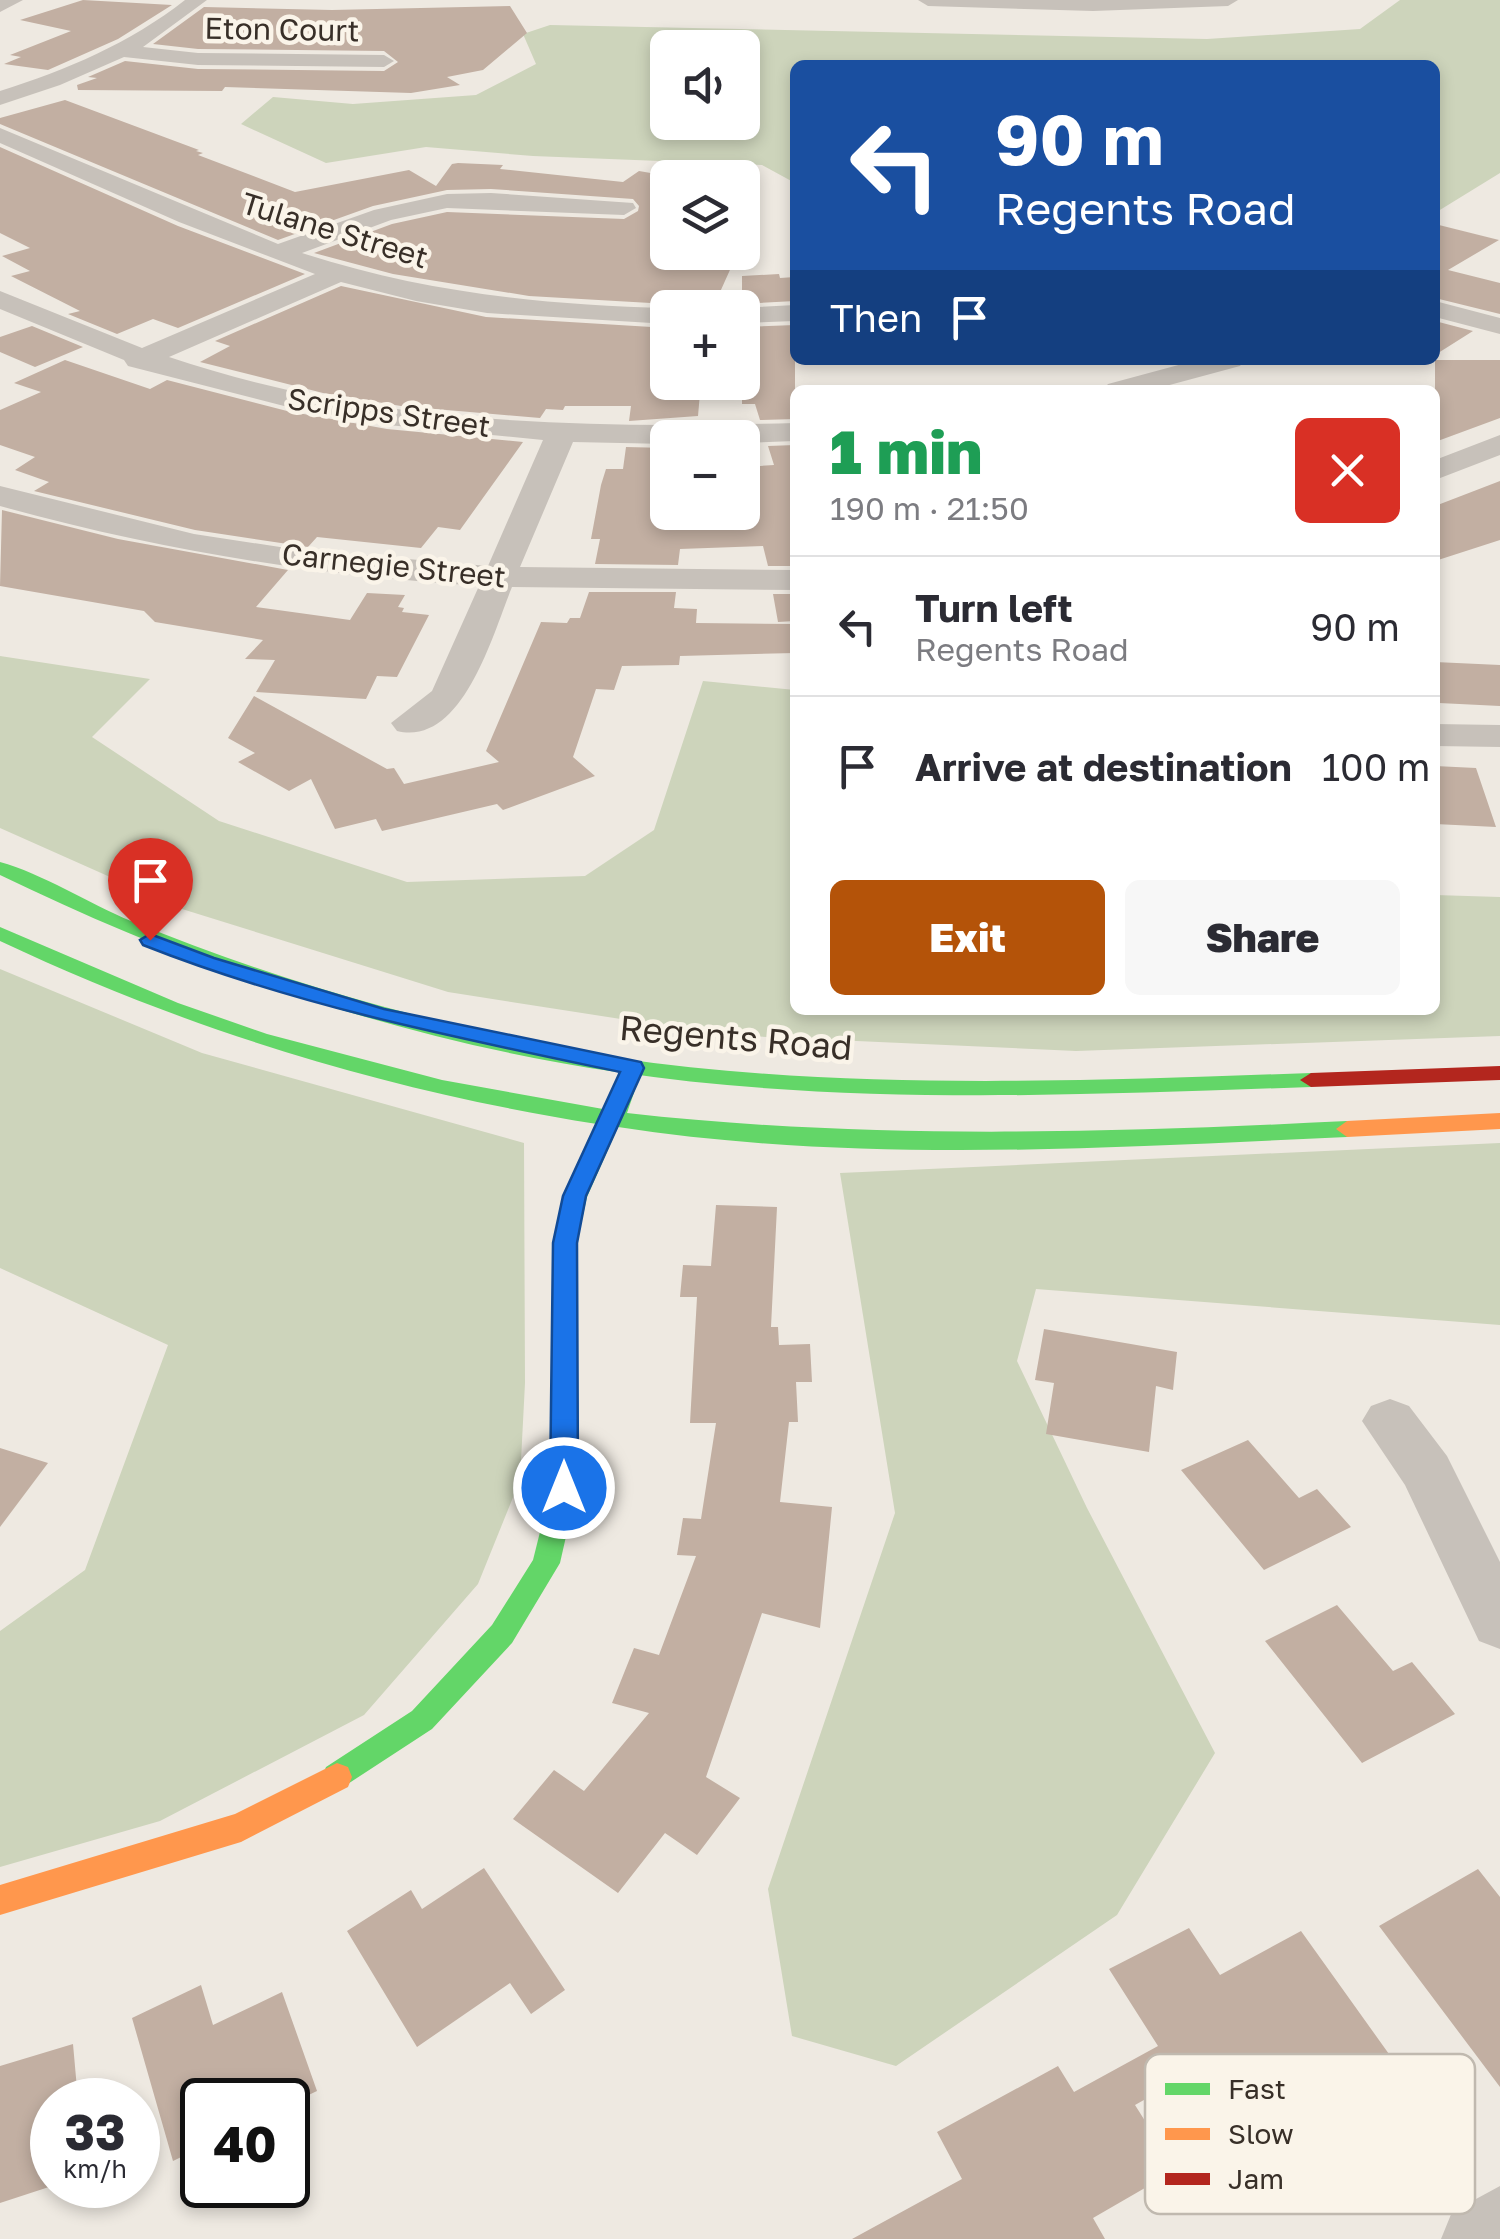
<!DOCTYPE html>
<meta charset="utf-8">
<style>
:root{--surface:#fff;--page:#f7f7f7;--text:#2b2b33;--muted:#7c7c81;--line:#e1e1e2;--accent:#b45309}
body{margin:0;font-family:"Golos Text",sans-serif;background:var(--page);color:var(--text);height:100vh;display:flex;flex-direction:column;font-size:38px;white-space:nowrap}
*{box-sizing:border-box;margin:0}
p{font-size:32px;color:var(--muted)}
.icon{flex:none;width:55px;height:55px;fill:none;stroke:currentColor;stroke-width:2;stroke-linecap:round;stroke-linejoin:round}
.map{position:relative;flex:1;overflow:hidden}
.side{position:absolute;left:790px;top:385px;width:650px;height:630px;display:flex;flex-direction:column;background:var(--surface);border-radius:15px;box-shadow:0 5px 15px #0003}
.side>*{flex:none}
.banner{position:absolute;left:790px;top:60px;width:650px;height:305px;border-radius:15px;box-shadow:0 5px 15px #0003;background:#1a4fa0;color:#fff;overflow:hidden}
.controls{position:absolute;left:650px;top:30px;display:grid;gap:20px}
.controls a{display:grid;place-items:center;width:110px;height:110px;border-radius:15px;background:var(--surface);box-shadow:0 5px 15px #0003;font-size:50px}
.speed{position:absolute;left:30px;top:2078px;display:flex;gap:20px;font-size:50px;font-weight:700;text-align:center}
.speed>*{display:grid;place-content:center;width:130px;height:130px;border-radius:50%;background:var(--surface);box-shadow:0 5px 15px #0003;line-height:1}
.speed small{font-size:25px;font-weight:400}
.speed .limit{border:5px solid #111;border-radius:15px;background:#fff;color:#111}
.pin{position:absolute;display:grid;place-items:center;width:85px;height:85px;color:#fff;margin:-102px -42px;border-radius:50% 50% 50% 0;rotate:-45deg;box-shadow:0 0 10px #0007}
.pin .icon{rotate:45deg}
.me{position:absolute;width:110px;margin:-55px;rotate:0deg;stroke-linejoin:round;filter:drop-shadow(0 0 8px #0008)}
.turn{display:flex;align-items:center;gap:35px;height:210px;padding:0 40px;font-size:45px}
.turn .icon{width:130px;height:130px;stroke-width:2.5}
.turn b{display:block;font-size:70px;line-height:85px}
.then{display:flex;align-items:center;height:95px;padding:0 40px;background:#0003;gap:20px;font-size:38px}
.round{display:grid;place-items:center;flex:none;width:105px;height:105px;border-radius:15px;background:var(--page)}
.head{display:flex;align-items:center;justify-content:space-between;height:170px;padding:0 40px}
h1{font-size:60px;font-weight:800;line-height:75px;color:#1e9e55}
.button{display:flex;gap:20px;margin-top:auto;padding:20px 40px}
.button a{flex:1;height:115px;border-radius:15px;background:var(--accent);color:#fff;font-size:40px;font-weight:800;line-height:115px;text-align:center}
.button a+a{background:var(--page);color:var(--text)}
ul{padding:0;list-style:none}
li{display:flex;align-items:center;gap:30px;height:140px;padding:0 40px;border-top:2px solid var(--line)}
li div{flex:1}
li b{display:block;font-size:38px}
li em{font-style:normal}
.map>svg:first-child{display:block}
</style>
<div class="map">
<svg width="1500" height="2239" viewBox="0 0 1500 2239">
<rect width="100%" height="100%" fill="#eee9e1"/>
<path fill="#cdd4bb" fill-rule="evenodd" d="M1400,0H1500V173L1435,213V65H795V183L762,165L533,156L426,147L326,163L241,124L273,97L353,104L476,95L536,64L523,34L550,25L1207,39L1360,29ZM668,48H742V122H668Z
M0,656L150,679L92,737L219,821L407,882L585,876L654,830L703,681L795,690V1010H1435V895L1500,897V1036L1076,1051L723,1035L448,992L182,909L0,828Z
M0,969L202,1053L524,1143L525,1383L520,1480L478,1584L364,1715L160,1821L0,1867V1631L85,1570L168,1345L0,1268Z
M1500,1143V1325L1036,1289L1017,1361L1087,1508L1215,1753L1117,1915L896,2066L792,2036L768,1889L895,1513L840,1173Z"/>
<path fill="#c2afa2" d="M83,0L172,5L118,39L48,70L4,64L21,57L10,55L71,31L20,20Z
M510,6L527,33L483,70L447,77L460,85L411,93L225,87L222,91L78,90L77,85L97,78L88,77L125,61L198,69L384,71L398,62L384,51L198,49L153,44L204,7L332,10Z
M65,100L199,150L196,151L203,153L198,155L295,192L409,170L436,186L452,164L458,163L503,165L500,169L623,182L639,171L668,176V252H738L716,301L668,304L529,296L393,274L314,253L392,224L447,212L624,219L638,211L639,206L633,199L491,189L447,190L373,206L278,240L0,124V118Z
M0,147L178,226L305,274L178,328L153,319L117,334L68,314L80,311L11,276L30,271L2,256L30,248L0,233Z
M1435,224L1499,240L1448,270L1500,283V314L1435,298Z
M779,274L780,278L795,277V301L742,304V276Z
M341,286L486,317L668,328V382H701L698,416L629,421L631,406H565L563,410L546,409L540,418L401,406L323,393L200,362L230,346L215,341Z
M1435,321L1473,331L1435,355Z
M795,325V419L760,420L755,404H742V327Z
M32,326L83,347L35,367L0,352V337Z
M65,360L150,389L167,380L287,411L387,429L523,442L460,530L438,527L421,548L317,537L308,547L195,530L34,491L49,482L15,470L35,457L0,445V410L41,392L14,383Z
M1435,360H1500V418L1435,442Z
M795,445V507L790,508L795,566H768L763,546L680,549L678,565L595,564L600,539H591L601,485L606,469H623L626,447L668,448L667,518L756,514L744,467L774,465L768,446Z
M1500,481V540L1435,561V506Z
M2,510L118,539L288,570L256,607L350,620L367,593L405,595L398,607L404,608L402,612L429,615L397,677L377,676L366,699L256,692L275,660L245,659L263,640L155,622L144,611L0,586Z
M589,592H676L674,608L697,609L696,623L795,624V653L680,656L679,665L622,666L614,690L596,689L573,757L595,776L503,810L497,804L382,831L376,819L335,829L311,779L289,791L238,762L255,753L228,738L254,696L387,769L394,768L404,784L499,762L486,751L541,622L567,623L570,618H580Z
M773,594H795V621L778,622Z
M1435,662L1500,665V706L1439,703Z
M1435,766L1476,768L1496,827L1435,824Z
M716,1205L777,1207L771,1327H778L779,1345L810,1344L812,1382H796L798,1422H789L780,1502L832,1507L820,1628L762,1613L706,1777L740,1798L697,1855L665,1833L618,1893L513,1819L554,1770L584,1791L649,1713L612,1703L634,1648L659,1655L696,1556L677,1555L683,1518L701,1519L716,1423H690L697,1297H680L683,1265L711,1266Z
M1044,1329L1177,1352L1173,1390L1156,1386L1149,1452L1046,1434L1054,1383L1035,1380Z
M1248,1440L1299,1498L1317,1489L1351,1527L1264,1570L1181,1470Z
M0,1448L48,1463L0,1527Z
M1337,1605L1393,1671L1412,1662L1455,1714L1362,1763L1265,1641Z
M484,1868L565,1990L531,2014L510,1983L417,2047L347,1931L411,1890L422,1909Z
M1478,1869L1500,1897V2087L1379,1926Z
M1189,1928L1220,1975L1301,1931L1419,2096L1356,2133L1340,2109L1256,2159L1199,2069L1135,2105L1176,2170L1093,2218L1105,2239H852L962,2179L937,2132L1058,2066L1074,2092L1158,2046L1109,1969Z
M201,1985L213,2025L282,1992L317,2091L298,2100H202V2147L173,2161L132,2018Z
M73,2044L78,2100H52V2186L0,2203V2066Z"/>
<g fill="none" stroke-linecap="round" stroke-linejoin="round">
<path fill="#c7c1ba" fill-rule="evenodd" d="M0,0H23L0,12Z
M185,0H207L143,47L198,53L384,55L394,61L384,67L198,65L124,57L60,85L0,105V91C67,70 130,43 185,0Z
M918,0H1238L1228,6L1093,11L928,6Z
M0,128L278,244L374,210L447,194L491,193L633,203L636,208L624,215L447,208L391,220L302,253C422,292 542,305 668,308V324L487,313L416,301L341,282L169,357C370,425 585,429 795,423V441L742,443V438H668V444L573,442L520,567L795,570V590L512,587C493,633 463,747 397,731L391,723L432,691L479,586C315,575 158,550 0,506V486L194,534L293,549L488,566L543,440L388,425L288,407L128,366L124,360L0,309V291L142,348L315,274L179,222L0,143Z
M1435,301L1500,318V334L1435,317Z
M795,305V321L742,323V308H739Z
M1197,360H1244L1240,366L1151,390H1103L1108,384Z
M1500,435V455L1435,480V460Z
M1435,724L1500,725V747L1435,746Z
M1390,1399L1409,1406L1447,1456L1500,1562V1649L1479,1641L1405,1485L1362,1421L1371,1406Z
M1500,2186V2239H1441L1452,2212Z"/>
<path fill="#63d668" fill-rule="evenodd" d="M0,862C41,873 90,904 131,921C212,954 296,983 381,1006C458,1027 538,1046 617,1058C846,1091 1081,1081 1311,1073L1322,1080L1311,1087C1081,1095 846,1106 617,1072C403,1041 194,969 0,875Z
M0,927L178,1003L267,1034L442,1080L603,1109L618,1079H634L637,1084L627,1113C867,1140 1106,1133 1347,1121L1358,1129L1347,1137C1105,1148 858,1164 618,1127L587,1197L577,1243V1488L560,1563L512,1643L432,1729L337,1791L326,1787L322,1777L326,1767L412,1711L492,1625L533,1560L551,1488L553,1243L563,1197L597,1124C388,1091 191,1031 0,941Z"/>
<path fill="#ff974d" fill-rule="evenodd" d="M1500,1113V1129L1347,1137L1336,1129L1347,1121Z
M337,1763L348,1767L352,1777L348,1787L241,1842L0,1915V1885L235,1814Z"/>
<path fill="#b3261e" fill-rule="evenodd" d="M1500,1066V1080L1311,1087L1300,1080L1311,1073Z"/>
</g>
<path fill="#1a73e8" stroke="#114b97" stroke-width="2.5" d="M150,934L214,958L384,1009L641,1062L644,1068L586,1196L577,1243L578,1488L574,1496L564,1499L554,1496L550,1488L553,1243L563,1196L620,1072C458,1038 297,1006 143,945L140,940Z"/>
<g text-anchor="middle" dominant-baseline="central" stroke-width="9" stroke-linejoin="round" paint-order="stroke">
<g font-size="30" fill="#382f28" stroke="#faf4e9">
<text transform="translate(282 29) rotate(1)">Eton Court</text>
<text transform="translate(335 230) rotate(17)">Tulane Street</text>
<text transform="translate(389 412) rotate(8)">Scripps Street</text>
<text transform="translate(394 565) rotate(6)">Carnegie Street</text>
</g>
<g font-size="35" fill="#382f28" stroke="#faf4e9">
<text transform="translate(736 1037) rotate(5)">Regents Road</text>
</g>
</g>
<rect x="1145" y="2054" width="330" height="160" rx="15" fill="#faf4e9" stroke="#c0b9af" stroke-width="2.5"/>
<rect x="1165" y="2083" width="45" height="12" fill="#63d668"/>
<rect x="1165" y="2128" width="45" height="12" fill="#ff974d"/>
<rect x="1165" y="2173" width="45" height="12" fill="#b3261e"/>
<g font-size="28" fill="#382f28">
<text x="1228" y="2099">Fast</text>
<text x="1228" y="2144">Slow</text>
<text x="1228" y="2189">Jam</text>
</g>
</svg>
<div class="controls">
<a><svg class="icon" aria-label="sound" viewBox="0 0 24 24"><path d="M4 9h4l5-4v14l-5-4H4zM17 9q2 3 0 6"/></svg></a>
<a><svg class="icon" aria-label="layers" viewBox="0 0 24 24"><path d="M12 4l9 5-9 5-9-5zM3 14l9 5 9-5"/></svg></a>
<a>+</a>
<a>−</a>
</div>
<div class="speed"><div>33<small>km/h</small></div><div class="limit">40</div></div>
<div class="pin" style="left:150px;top:940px;background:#d93025"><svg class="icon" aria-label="arrive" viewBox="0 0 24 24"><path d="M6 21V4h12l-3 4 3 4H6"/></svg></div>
<svg class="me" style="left:564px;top:1488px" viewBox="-20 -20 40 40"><circle r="17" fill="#1a73e8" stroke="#fff" stroke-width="3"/><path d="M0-11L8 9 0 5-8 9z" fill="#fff"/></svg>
<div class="banner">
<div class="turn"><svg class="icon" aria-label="left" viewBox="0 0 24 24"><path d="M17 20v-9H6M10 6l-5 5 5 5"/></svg><div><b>90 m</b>Regents Road</div></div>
<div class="then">Then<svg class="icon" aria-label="arrive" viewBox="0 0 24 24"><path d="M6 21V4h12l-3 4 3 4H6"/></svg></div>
</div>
<section class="side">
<div class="head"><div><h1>1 min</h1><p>190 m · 21:50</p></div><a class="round" style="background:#d93025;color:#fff"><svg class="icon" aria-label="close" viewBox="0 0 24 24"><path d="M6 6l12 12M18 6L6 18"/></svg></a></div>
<ul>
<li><svg class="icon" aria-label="left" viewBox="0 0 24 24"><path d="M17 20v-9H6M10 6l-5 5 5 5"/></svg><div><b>Turn left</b><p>Regents Road</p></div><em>90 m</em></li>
<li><svg class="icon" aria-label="arrive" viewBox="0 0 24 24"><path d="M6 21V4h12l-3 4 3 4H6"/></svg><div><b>Arrive at destination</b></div><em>100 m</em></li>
</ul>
<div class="button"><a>Exit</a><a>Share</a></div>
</section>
</div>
